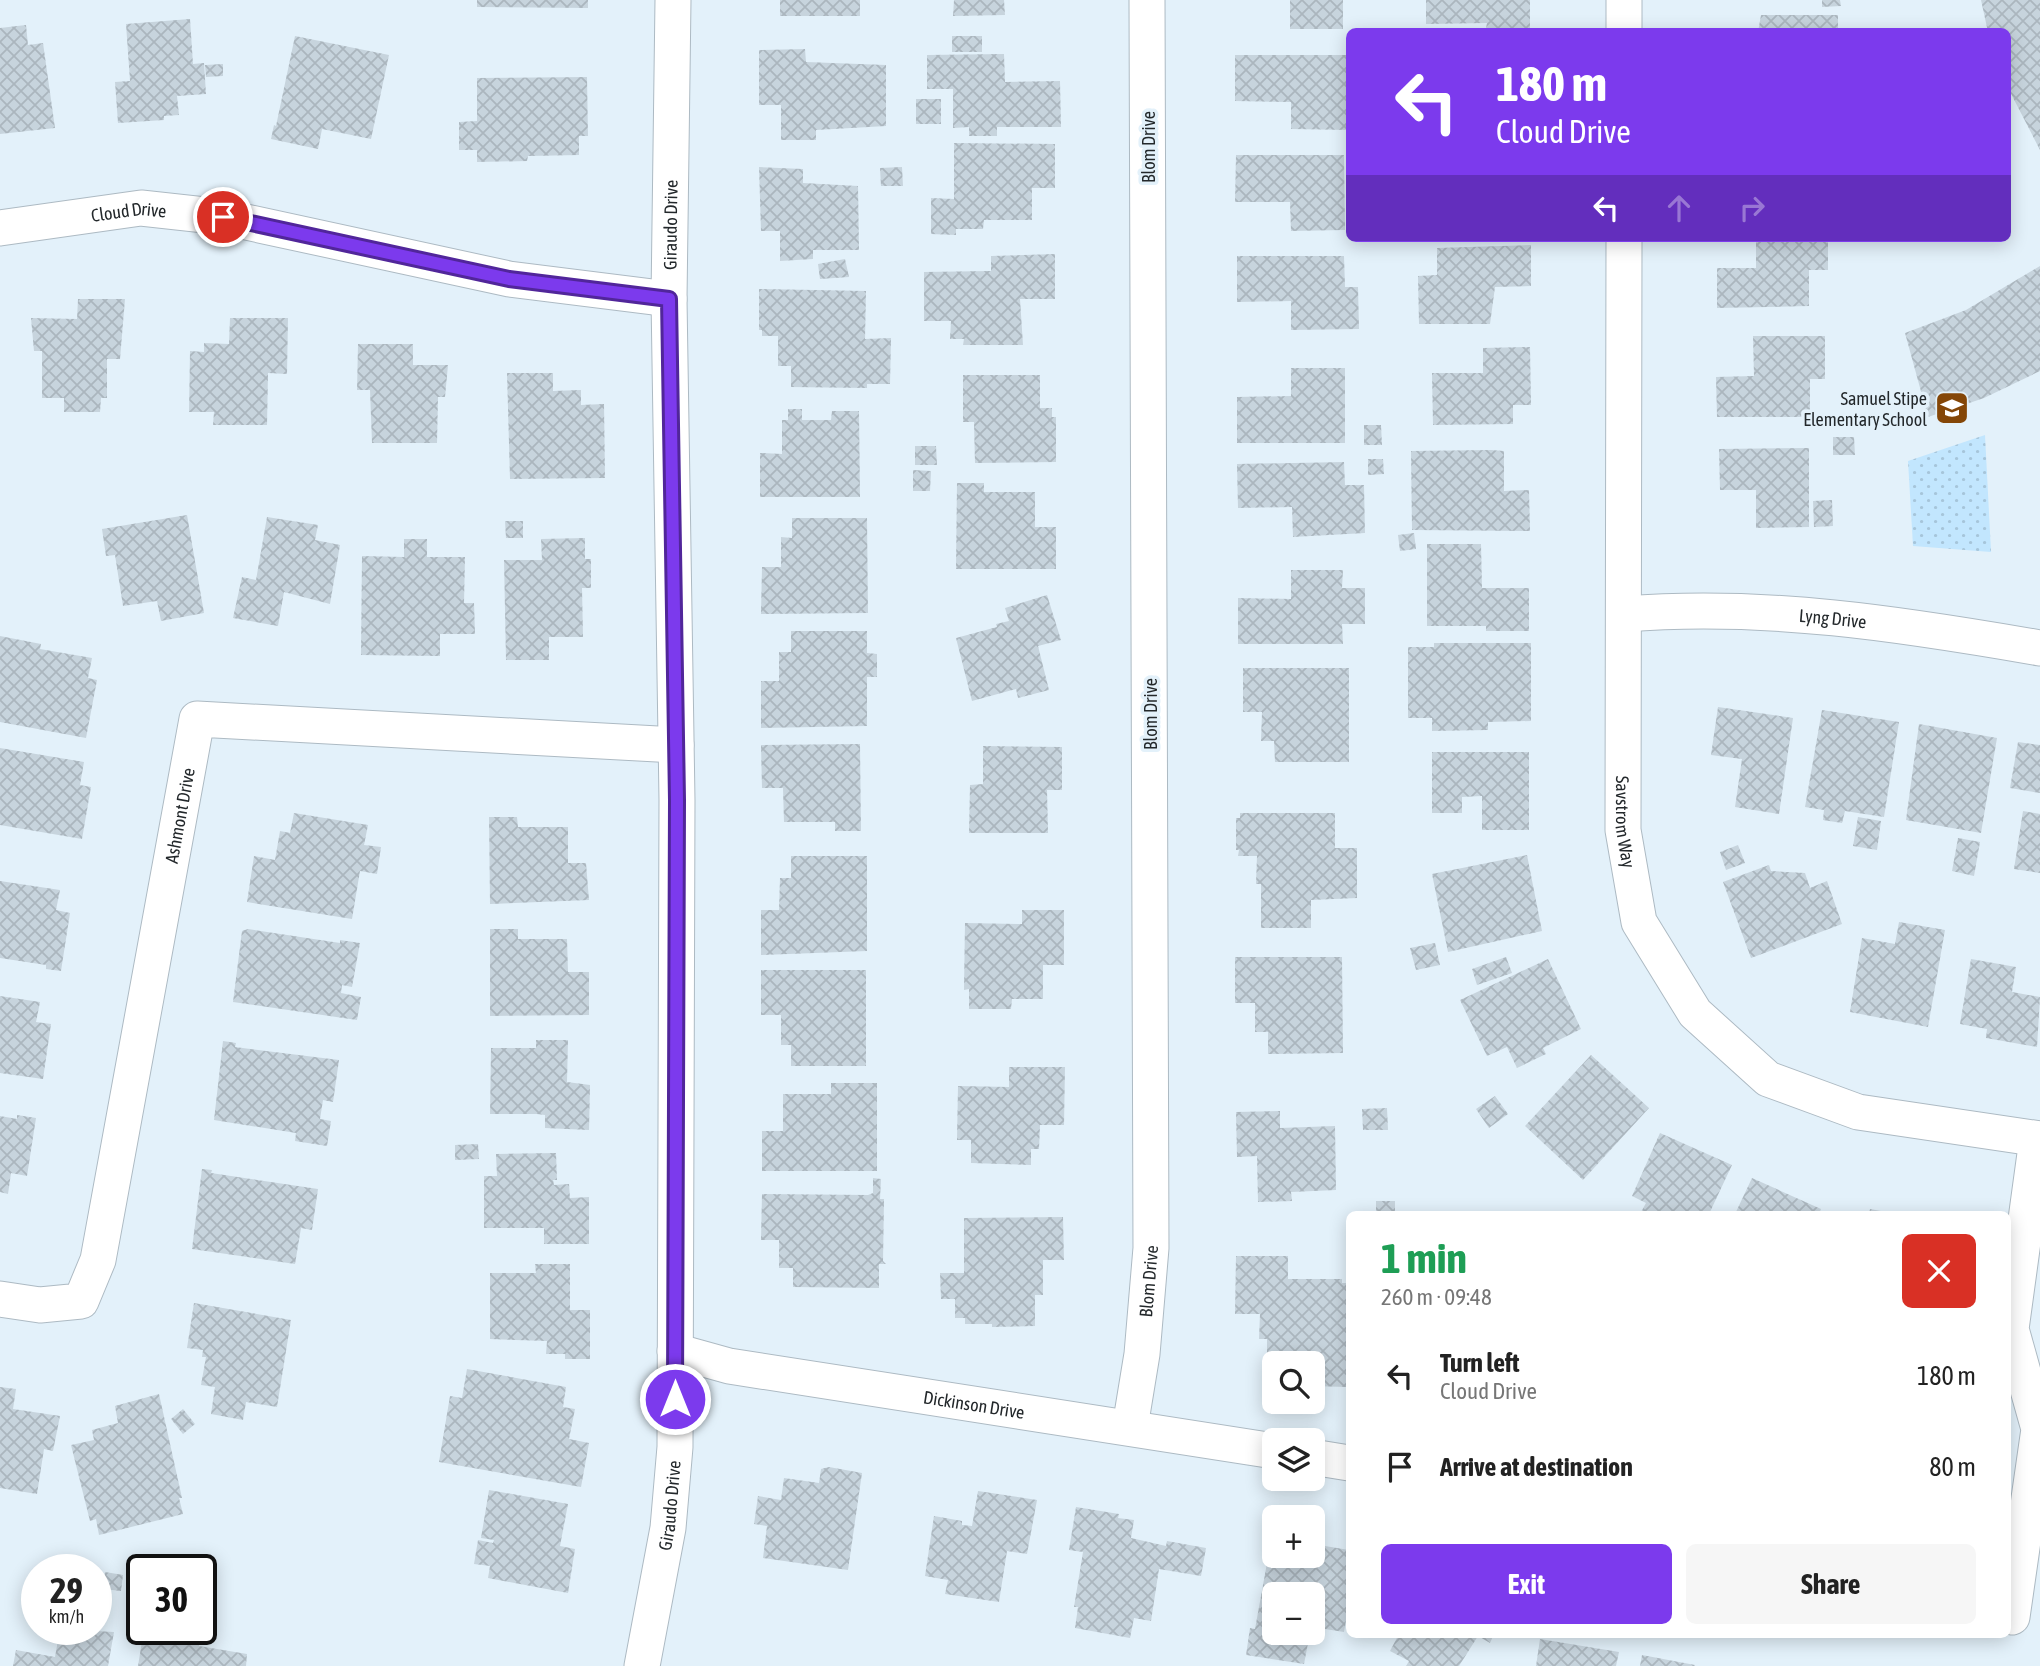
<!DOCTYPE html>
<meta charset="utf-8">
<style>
:root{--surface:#fff;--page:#f6f6f6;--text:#222;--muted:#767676;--accent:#7c3aed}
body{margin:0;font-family:"Asap Condensed",sans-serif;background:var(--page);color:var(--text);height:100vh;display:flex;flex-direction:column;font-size:26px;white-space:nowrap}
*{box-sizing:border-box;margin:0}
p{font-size:23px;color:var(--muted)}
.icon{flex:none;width:38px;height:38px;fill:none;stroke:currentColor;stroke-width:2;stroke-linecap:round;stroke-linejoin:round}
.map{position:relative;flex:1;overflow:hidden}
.sheet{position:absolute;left:1346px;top:1211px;width:665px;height:427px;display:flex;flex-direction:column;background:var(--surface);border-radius:10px;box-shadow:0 4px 18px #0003}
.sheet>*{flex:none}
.guide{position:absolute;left:1346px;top:28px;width:665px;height:214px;border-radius:10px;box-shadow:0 4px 18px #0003;background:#7c3aed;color:#fff;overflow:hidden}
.buttons{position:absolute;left:1262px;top:1351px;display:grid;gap:14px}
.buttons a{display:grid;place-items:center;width:63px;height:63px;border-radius:10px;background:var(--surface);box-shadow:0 4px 18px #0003;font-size:35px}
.speed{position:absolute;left:21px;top:1554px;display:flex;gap:14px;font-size:35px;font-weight:700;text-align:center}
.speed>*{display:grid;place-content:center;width:91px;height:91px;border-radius:50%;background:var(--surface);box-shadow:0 4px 18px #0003;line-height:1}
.speed small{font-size:18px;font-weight:400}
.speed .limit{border:4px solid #111;border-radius:10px;background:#fff;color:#111}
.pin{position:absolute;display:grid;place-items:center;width:60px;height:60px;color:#fff;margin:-30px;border:4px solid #fff;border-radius:50%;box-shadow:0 2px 7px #0007}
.me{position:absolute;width:77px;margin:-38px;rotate:0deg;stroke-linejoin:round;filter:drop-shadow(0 0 5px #0008)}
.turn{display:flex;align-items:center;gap:24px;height:147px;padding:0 35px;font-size:32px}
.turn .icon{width:91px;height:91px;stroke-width:2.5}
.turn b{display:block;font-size:49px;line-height:60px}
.lanes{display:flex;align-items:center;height:66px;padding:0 35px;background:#0003;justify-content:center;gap:35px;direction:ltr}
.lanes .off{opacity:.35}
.round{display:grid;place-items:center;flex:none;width:74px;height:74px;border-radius:10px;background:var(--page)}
.overview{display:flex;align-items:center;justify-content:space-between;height:119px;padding:0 35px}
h1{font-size:42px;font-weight:700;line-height:52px;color:#1e9e55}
.cta{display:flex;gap:14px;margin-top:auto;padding:14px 35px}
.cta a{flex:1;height:80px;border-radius:10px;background:var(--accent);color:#fff;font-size:28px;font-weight:700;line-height:80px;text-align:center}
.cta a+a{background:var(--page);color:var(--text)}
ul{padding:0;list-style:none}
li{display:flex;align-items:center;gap:21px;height:91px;padding:0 35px}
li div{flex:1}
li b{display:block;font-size:26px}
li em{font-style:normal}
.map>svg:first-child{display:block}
</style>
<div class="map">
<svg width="2040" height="1666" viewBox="0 0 2040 1666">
<defs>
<pattern id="park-dots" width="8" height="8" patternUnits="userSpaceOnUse" patternTransform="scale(1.75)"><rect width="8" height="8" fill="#c2e6fe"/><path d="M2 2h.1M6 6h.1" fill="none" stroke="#a6c5da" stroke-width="1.8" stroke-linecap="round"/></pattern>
<pattern id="building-cross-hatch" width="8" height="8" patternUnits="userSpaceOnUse" patternTransform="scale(1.75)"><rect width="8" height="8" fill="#c7d4dd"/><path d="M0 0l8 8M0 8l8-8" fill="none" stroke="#abb6be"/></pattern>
</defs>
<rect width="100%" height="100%" fill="#e3f1fa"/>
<path fill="url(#park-dots)" d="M1985,435L1991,552L1913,546L1908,461Z"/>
<path fill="url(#building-cross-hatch)" d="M477,0H588V8L477,7Z
M780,0H860V16H780Z
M954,0H1004L1005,15L953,16Z
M1290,0H1343V29H1290Z
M1426,0H1530V28H1486L1487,23L1426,24Z
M1822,0H1840L1841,6L1822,7Z
M1981,0H2040V150L2007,86V32H1988Z
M1761,15H1838V32H1758Z
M190,19L193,64L204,63L206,94L177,96L179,115L164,116V120L118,123L115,82L130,81L126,24Z
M26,25L28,45L43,43L55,128L0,134V28Z
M295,36L389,55L371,139L322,129L318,149L271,139L274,125L276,126Z
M952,36H982V52H952Z
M805,49L806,62L886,65V126L816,130V140H781V105H759V50Z
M1004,54L1005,82L1060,81L1061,127H997V136H969V127L953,128V89H927V55Z
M1235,55H1349V130L1291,129V102L1235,101Z
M223,64V76L206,77L205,65Z
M587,77L588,136H579V155L528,156L527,161L477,162V150H459V122L477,121V78Z
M916,99H941V124H916Z
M954,143L1055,144V188H1032V220H984L983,229H956V235L931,234V198L954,199Z
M1236,155H1344L1345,230L1291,231L1290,202H1235Z
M759,167L803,169V183L858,186L859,250H813V259L780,261V231H761Z
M902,167L903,186H881L880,168Z
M1756,238H1828V270H1809V306L1717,308V268H1756Z
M1531,245V286L1495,287L1490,324H1419L1418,276L1437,275V248Z
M1055,254V299H1020L1023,345H963L964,339H950L951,321H924V272L991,271V256Z
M1237,256H1344L1345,287H1358L1359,329L1291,330V301L1237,302Z
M845,259L849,277L820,279L818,264Z
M2040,266V371L1984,398L1928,417L1905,333L1966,310Z
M759,289L866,291L865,339L891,338L890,384H867V388L791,387V366H778V336H762V330H759Z
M78,299H125L120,359H107V398H101L100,412H64V398H42V351H34L31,318L77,319Z
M230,318H288L287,374L268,373L267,425H213L214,412H189L190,351L204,352V343L229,344Z
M1753,336H1825V379H1810V417H1717L1716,377L1754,376Z
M358,344H413V365H448L445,397H438L437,443H372L370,390H357Z
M1530,347L1531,405H1513V424L1433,425L1432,373H1483V348Z
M1291,368H1345V443H1237V397L1291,396Z
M507,373H553V391L581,390V405L604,404L605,478L510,479Z
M963,375H1040V408H1052V417H1056V462L975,463L974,422H963Z
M788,409H802V420H831L832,411H859L860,497H760V453L782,454V420H788Z
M1364,425H1381L1382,445H1364Z
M1833,437H1854L1855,455H1833Z
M915,446H936L937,465H915Z
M1809,448V527L1756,528V490H1720L1719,449Z
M1491,450L1504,451V491L1529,490L1530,531L1412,530L1411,451Z
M1368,459H1383L1384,474L1368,475Z
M1344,462L1345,485H1364L1365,533L1293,537L1292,507L1238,508L1237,464Z
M913,470L931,471L930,491H913Z
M957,483H984V492H1035V527H1056V569H956Z
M1832,500L1833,526L1814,527L1813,501Z
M187,515L204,613L161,621L157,601L123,606L115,555L106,556L102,529Z
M267,517L318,525L315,540L340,545L330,604L284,592L278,626L233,618L242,577L256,580Z
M792,518H867L868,613L761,614L762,567H781V537L792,538Z
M505,521H523V538H506Z
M1414,533L1416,549L1400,551L1398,535Z
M585,538V559H591V588H582L583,637H549V660H506L504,560H542L541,539Z
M404,539H427V557H465L464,603H474L475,634H440V656L361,655L362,556L404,557Z
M1427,544H1481L1482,588H1529V631H1486V626H1427Z
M1291,570H1343L1342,588H1365V624H1342L1343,644H1238V598L1291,599Z
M1047,595L1061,640L1038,646L1049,690L1018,698L1016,689L972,701L956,638L997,627L996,624L1009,621L1005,608Z
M791,631H867V653L877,654V677H867V726L761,728V681H779V652H791Z
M0,636L41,644L40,649L92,658L88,678L97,680L86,738L0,722Z
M1434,643H1531V721L1488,722V730L1432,731V718H1408V647H1434Z
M1243,668H1349V762H1275L1274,741H1261L1262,712H1243Z
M1718,707L1793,718L1779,814L1735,807L1742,759L1711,755Z
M1822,710L1899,722L1884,817L1845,811L1842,823L1823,820L1824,810L1805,807Z
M1919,724L1997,738L1981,833L1906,820Z
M2018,742L2040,745V793L2010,788Z
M860,744L861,831H835V822H784L783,788H762L761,745Z
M983,746L1062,747V790H1047L1048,833H969L970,785L983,784Z
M0,748L84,762L80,785L91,787L82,839L0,825Z
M1432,752H1529V830H1482V796L1462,797V813H1432Z
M2023,811L2040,814V873L2014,869Z
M294,813L368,825L364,845L381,847L377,874L360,871L352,919L247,902L254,856L275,860L280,831L290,833Z
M1240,813H1335V848H1357V898L1311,900V928H1261V884H1256L1257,856H1238L1239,850H1236V818H1240Z
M489,817H517L518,827H568V863H586L589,900L490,904Z
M1858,817L1881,821L1877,850L1853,846Z
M1958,838L1980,842L1974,876L1952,871Z
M1738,845L1745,863L1726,870L1720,852Z
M1527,855L1542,931L1448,952L1432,874Z
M791,856H867V951L761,955V910H779L780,878H791Z
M1769,865L1771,871L1805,873L1810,888L1827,881L1842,924L1751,958L1723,882Z
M0,881L60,890L56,910L70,913L61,971L46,969V965L0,958Z
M1022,910H1064V965H1043V999H1012L1011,1009H969V989L964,990L965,923L1022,924Z
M1899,922L1945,930L1928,1027L1850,1012L1862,938L1895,944Z
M248,929L340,943V940L360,943L352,987L342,985L341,993L361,997L357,1020L233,1002L242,931Z
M490,929H518V939H567L568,972H589V1015L490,1016Z
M1435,943L1440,965L1416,970L1410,948Z
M1235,957H1342L1343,1053L1268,1054V1032H1255V1003H1235Z
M1506,957L1512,973L1477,985L1472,969Z
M1548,959L1581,1029L1543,1048L1546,1054L1517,1068L1507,1047L1487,1056L1460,1000Z
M1971,959L2016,967L2012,992L2040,997L2037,1047L1986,1038L1987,1029L1960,1024Z
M761,970H866V1066H791V1045H781V1015H761Z
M0,996L40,1002L36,1022L51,1024L43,1079L0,1073Z
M536,1040H568L567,1082L590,1085L589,1130L545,1128V1115L537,1114H490L491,1048H536Z
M223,1041L236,1043L235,1047L339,1060L333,1102L323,1100L320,1119L331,1121L327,1146L295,1141L296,1133L214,1120Z
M1591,1055L1649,1108L1583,1180L1525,1126Z
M1009,1067H1065L1064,1125H1040L1039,1149H1031V1165L971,1163V1140H957L958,1086L1009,1087Z
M831,1083H877V1171H762V1131H783V1094H831Z
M1495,1096L1508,1114L1489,1128L1476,1109Z
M1387,1108L1388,1130H1363L1362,1109Z
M1280,1111V1128L1335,1126L1336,1190L1291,1192L1292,1201L1258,1202L1257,1156L1237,1157L1236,1112Z
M17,1115L36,1118L27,1176L11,1173L8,1194L0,1192V1116L17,1119Z
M1660,1133L1732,1165L1709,1214H1640L1646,1203L1632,1196Z
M478,1144L479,1159L455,1160V1145Z
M556,1153L557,1180H553L554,1185L569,1184L570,1198L589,1197V1244H544V1228H484V1176H497L496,1154Z
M202,1169L212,1170L211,1173L318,1189L312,1230L301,1228L295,1264L192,1249Z
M873,1178L881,1179L880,1199H884L883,1261L886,1264H879V1288L793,1287V1268H779V1240H761L762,1194L868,1195L873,1193Z
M1752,1178L1821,1209L1819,1214H1735Z
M1376,1201H1395V1214H1376Z
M1870,1209L1892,1213V1214H1869Z
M1063,1217L1064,1260H1043V1295H1035V1326L992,1327V1324H965V1318H955V1299H941L940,1273H964V1218Z
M1236,1256H1288V1279H1342V1283H1349L1347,1387L1312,1386V1363H1293V1355H1267V1339H1259L1260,1314H1235Z
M535,1264H570V1310H590V1359H565V1354H546L547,1341L490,1339V1273H536Z
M194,1303L291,1320L277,1407L246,1402L243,1420L211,1414L215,1387L201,1385L206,1357H202L203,1350L187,1348Z
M467,1369L566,1387L563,1407L575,1409L569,1439L589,1443L581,1487L439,1462L450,1396L462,1398Z
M0,1387L16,1389L13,1409L60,1416L53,1451L44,1449L37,1494L0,1488Z
M159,1394L182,1498H179L183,1514L99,1535L96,1519L90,1521L71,1445L94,1440L92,1430L118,1423L115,1406Z
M183,1409L195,1424L183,1434L171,1419Z
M829,1467L862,1473L848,1570L763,1558L767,1526L754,1524L758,1496L781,1500L784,1478L819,1483L821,1469Z
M489,1490L568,1504L560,1546L575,1549L568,1593L488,1578L490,1566L474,1564L478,1540L493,1543L494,1540L481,1538Z
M978,1491L1037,1500L1027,1554L1007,1551L999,1602L945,1594L948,1580L925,1576L934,1516L962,1521V1525L972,1526Z
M1076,1507L1119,1514L1118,1518L1134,1520L1131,1538L1166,1546L1167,1541L1206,1548L1201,1576L1159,1569L1151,1621L1134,1618L1130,1638L1075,1628L1078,1607H1074L1083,1552L1069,1550Z
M1313,1544L1349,1550V1602L1344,1632L1312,1627V1594H1274V1633H1304L1303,1637L1309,1638L1304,1664L1246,1655L1250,1628L1255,1629L1269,1552L1287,1559V1556H1312Z
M105,1572L123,1575L121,1591L103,1589Z
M60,1629L114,1632L108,1666H13L16,1650L55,1657Z
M144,1629H202L199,1646L247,1654L246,1666H138Z
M1399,1634H1494L1490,1643L1478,1636L1459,1666H1406L1409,1661L1390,1651Z
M1540,1639L1619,1652L1616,1666H1536Z
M1642,1655L1695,1665L1694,1666H1640Z"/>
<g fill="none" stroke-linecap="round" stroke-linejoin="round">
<g stroke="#adbac3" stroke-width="37">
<g id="street">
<path d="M1624,0V32"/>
<path id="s1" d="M0,228L141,208L223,217L509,279L669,299"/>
<path id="s2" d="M1624,238L1623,830L1639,922L1695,1013L1768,1079L1858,1112L2040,1139"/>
<path id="s3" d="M1625,614C1766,603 1902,624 2040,648"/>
<path id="s4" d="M0,1299L40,1305L81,1301L98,1260L197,719L676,745"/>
<path id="s5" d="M675,1351L729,1366L1274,1451"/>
<path id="s6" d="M1130,1427L1142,1354L1151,1248L1147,0"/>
<path d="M1312,1457L1349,1463"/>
<path d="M2012,1617L2039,1429L2011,1329L2037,1139"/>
<path id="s7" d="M642,1666L668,1528L675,1447L677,800L669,299L673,0"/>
</g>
</g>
<use href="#street" stroke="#fff" stroke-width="35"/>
</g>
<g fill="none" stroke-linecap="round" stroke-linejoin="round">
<g stroke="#51269a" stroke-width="18">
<path id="route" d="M223,217L509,279L669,299L677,800L675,1399"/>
</g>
<use href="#route" stroke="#7c3aed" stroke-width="12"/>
</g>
<defs>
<g id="school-square" transform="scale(1.75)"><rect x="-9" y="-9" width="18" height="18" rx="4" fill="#844607" stroke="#e3f1fa"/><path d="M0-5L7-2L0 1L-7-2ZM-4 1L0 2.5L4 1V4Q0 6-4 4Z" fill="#fff"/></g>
</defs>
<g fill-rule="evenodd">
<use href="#school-square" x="1952" y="408"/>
</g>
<g text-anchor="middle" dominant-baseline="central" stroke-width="7" stroke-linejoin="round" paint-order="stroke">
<g font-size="18" fill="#23282b" stroke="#e3f1fa">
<text transform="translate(1148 147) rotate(-90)">Blom Drive</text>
<text stroke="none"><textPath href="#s1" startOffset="130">Cloud Drive</textPath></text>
<text stroke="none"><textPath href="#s7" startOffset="1444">Giraudo Drive</textPath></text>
<text stroke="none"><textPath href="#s3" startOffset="208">Lyng Drive</textPath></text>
<text transform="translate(1150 714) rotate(-90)">Blom Drive</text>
<text stroke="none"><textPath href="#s4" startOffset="578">Ashmont Drive</textPath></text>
<text stroke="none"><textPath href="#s2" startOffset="584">Savstrom Way</textPath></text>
<text stroke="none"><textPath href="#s6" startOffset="147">Blom Drive</textPath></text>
<text stroke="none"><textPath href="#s5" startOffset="304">Dickinson Drive</textPath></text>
<text stroke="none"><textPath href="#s7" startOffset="163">Giraudo Drive</textPath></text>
</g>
<g font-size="18" fill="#23282b" stroke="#e3f1fa" text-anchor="end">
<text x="1927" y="398">Samuel Stipe<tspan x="1927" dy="21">Elementary School</tspan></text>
</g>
</g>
</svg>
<div class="buttons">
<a><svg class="icon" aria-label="search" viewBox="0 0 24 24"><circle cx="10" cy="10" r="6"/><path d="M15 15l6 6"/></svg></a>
<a><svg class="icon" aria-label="layers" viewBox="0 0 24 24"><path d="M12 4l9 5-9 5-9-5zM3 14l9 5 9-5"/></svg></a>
<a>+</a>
<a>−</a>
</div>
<div class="speed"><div>29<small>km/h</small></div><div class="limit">30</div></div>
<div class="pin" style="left:223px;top:217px;background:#d93025"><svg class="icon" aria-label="arrive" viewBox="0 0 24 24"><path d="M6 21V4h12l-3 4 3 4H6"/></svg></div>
<svg class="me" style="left:675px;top:1399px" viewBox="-20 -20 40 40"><circle r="17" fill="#7c3aed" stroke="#fff" stroke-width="3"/><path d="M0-11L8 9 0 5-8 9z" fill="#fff"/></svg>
<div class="guide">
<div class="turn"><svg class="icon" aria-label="left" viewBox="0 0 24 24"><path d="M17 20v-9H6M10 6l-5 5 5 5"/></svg><div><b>180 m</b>Cloud Drive</div></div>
<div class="lanes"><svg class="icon" aria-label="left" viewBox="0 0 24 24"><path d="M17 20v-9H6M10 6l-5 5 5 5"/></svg><svg class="icon off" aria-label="ahead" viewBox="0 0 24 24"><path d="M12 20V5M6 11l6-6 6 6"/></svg><svg class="icon off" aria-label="right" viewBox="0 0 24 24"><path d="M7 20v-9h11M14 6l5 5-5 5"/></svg></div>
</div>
<section class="sheet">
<div class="overview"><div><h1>1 min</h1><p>260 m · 09:48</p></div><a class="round" style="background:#d93025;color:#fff"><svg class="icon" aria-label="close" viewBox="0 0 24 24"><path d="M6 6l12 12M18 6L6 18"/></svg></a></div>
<ul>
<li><svg class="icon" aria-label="left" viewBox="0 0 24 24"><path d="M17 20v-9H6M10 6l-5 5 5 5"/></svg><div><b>Turn left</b><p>Cloud Drive</p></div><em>180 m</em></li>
<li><svg class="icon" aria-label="arrive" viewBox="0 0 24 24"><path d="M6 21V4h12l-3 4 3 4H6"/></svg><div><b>Arrive at destination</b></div><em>80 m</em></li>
</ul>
<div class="cta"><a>Exit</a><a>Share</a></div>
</section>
</div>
